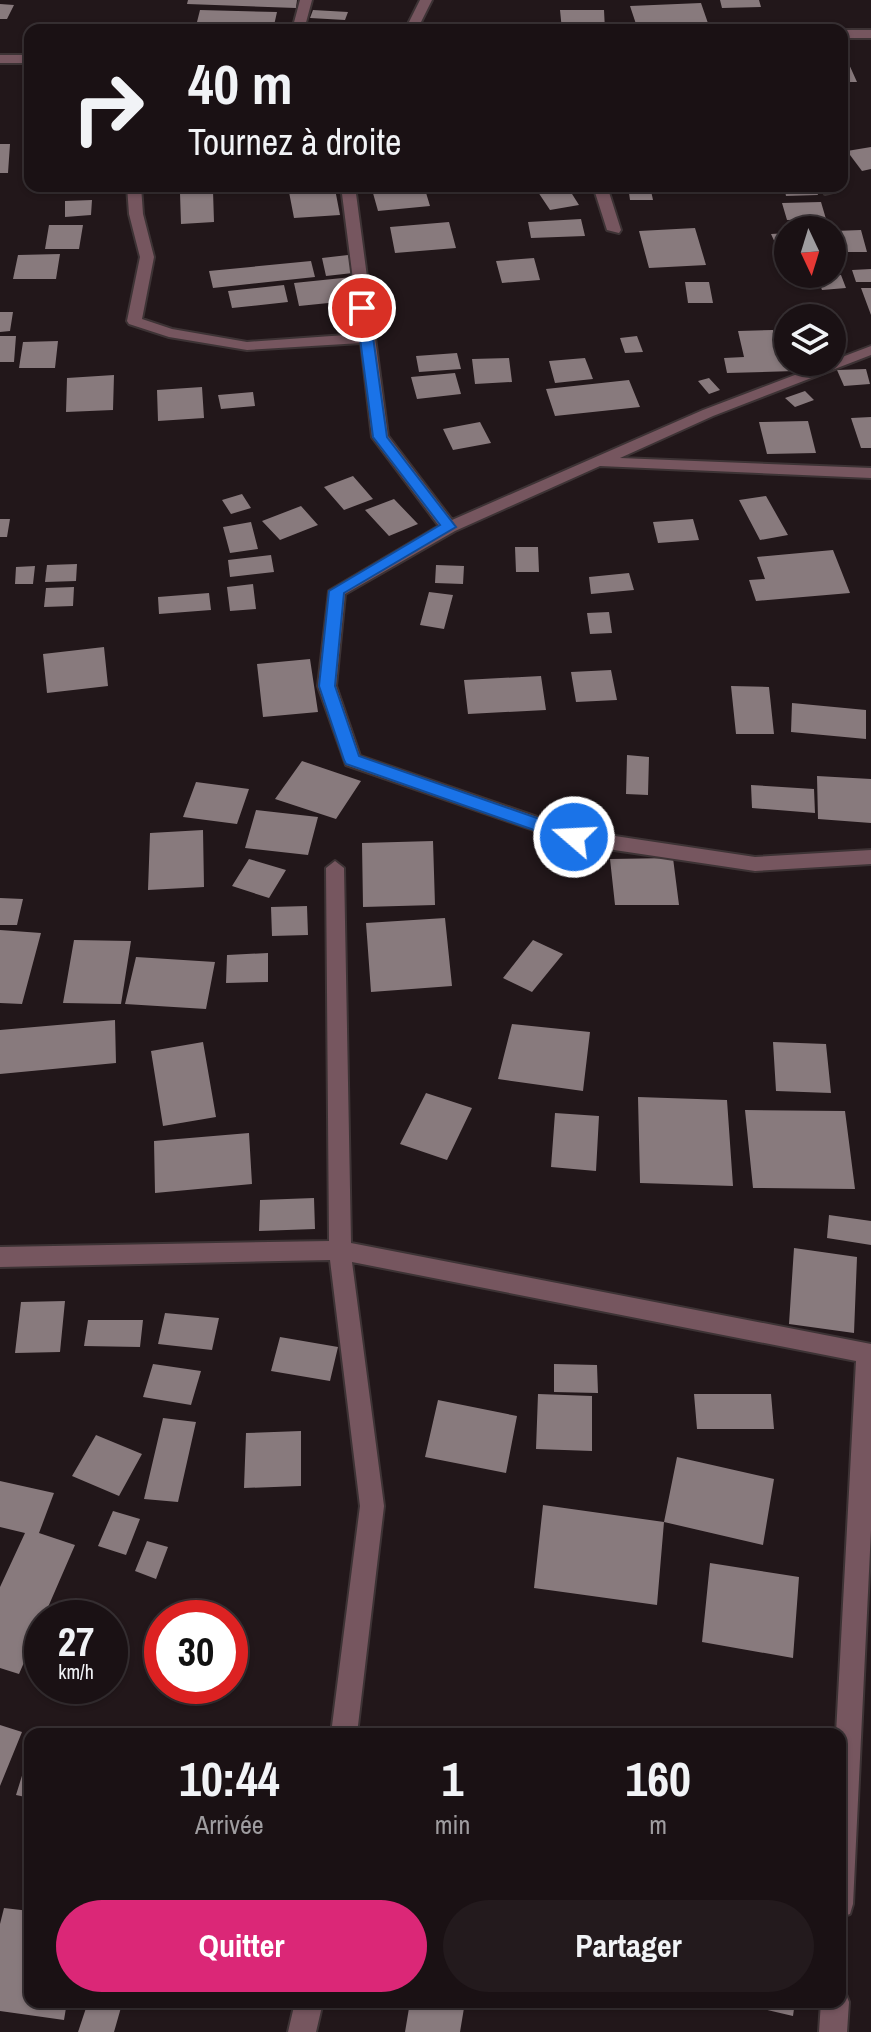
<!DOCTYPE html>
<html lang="fr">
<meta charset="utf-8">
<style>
:root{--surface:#1a1114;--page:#231a1d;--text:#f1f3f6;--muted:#9f9da0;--line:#383134;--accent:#db2777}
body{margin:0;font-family:"Archivo Narrow",sans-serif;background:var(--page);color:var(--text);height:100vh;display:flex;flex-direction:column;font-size:30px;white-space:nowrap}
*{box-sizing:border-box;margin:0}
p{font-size:26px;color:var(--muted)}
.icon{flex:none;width:44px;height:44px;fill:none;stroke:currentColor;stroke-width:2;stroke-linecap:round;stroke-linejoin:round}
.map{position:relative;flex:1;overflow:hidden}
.details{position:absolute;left:24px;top:1728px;width:822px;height:280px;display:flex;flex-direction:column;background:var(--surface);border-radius:16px;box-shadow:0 2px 6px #0004,0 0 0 2px var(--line)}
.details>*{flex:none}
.banner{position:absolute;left:24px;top:24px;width:824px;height:168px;border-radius:16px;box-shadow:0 2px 6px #0004,0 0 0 2px var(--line);background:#1a1114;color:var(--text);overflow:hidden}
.needle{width:52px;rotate:176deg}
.fabs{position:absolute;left:774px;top:216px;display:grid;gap:16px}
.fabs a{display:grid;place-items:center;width:72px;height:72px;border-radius:50%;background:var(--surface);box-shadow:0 2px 6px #0004,0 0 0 2px var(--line);font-size:40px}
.speed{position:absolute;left:24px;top:1600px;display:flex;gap:16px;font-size:40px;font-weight:700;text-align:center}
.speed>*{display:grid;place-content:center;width:104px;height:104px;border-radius:50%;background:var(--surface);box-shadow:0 2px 6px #0004,0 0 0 2px var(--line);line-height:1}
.speed small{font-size:20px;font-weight:400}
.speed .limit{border:12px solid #d22;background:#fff;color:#111}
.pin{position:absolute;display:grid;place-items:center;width:68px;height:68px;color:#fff;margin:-34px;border:4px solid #fff;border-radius:50%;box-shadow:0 2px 8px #0007}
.me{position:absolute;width:88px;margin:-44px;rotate:289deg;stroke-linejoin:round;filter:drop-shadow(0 0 6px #0008)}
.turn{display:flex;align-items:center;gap:28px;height:168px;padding:0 32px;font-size:36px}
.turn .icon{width:104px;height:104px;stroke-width:2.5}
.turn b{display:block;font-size:56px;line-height:68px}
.eta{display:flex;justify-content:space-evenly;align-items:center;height:136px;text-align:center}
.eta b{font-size:48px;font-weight:700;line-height:56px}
.primary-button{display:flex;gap:16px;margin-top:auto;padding:16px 32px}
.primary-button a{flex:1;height:92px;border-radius:48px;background:var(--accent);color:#fff;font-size:32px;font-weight:700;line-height:92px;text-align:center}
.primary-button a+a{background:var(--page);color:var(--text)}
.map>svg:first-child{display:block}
</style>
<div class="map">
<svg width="871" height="2032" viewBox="0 0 871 2032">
<rect width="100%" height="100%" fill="#22171a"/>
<path fill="#887a7d" d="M188,0H297L296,8L187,4Z
M720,0H759L761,7L722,8Z
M701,3L710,29L638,30L630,6Z
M0,4L14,5L7,19H0Z
M200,10L277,12L273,30H195Z
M313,10L348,12L345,20L310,18Z
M560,10H604L605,30H562Z
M306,23L343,26L341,30H304Z
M848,62L857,82H842V63Z
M0,144H10L8,173H0Z
M871,147V169L862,171L847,151Z
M371,186H424L430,206L378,211Z
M534,186H567L579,205L550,210Z
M628,186H650L653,200H630Z
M784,186H815L818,195L786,196Z
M335,189L340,215L294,218L289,192Z
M213,191L214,222L181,224L180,193Z
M92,200L91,215L65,217V201Z
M821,202L826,219L787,220L782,203Z
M581,219L585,236L531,238L528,222Z
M449,222L456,248L395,253L390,227Z
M49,225H83L79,249H45Z
M695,228L706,265L649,268L639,231Z
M861,230L867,252H840L834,231Z
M788,233V259L783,260L771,234Z
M60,254L56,279H13L18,255Z
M348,255L353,273L326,276L322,258Z
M534,258L540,280L502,283L496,261Z
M311,261L315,277L213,288L209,271Z
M871,269V282H856L852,270Z
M841,275L846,288L822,290L817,277Z
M352,277L358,300L299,306L294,283Z
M685,282H709L713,303H688Z
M284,285L288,302L232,308L228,291Z
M861,288H871V315Z
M0,312H13L10,331L0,332Z
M773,330L778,353H788V362H793L795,371L727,373L724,358L744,357L738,331Z
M0,336H16L14,362H0Z
M637,336L643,352L625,353L620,338Z
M58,341L55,368H19L23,342Z
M457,353L461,369L419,372L416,356Z
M509,358L512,382L475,384L472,359Z
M585,358L593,379L555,383L549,361Z
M866,369L870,384L844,386L837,370Z
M455,373L461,394L417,399L411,377Z
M114,375L113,410L66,412L67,378Z
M709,378L720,390L709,394L698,381Z
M629,380L640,407L555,416L546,389Z
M202,387L204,418L158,421L157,390Z
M805,391L814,400L795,407L785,398Z
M253,392L255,406L221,409L218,395Z
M871,417V448H861L851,418Z
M808,421L816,453L767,454L759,422Z
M480,422L491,443L453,450L443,429Z
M353,476L373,499L344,510L324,487Z
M242,494L251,508L231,514L222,500Z
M766,496L788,535L760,540L739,500Z
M394,499L418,524L389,536L365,510Z
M301,506L318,525L280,540L262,521Z
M0,519H10L7,537H0Z
M693,519L699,540L658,543L653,522Z
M251,522L258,549L230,553L223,527Z
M515,547H538L539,572H516Z
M833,550L850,593L756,601L749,580L765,579L757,557Z
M271,555L274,572L230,577L228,560Z
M77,564L76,581L45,582L47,565Z
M436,565L464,566L463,584L435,583Z
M35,566L33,584H15L16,567Z
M629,573L634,590L591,594L589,577Z
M253,584L256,609L230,611L227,587Z
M74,587L73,606L44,607L46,588Z
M429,592L453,595L444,629L420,625Z
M209,593L211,610L159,614L158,597Z
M609,612L612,633L590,634L587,613Z
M104,647L108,686L47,693L43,654Z
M310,659L318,712L263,717L257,664Z
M611,670L617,700L576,702L571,672Z
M541,676L546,710L468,714L464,680Z
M731,686L769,687L774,734H736Z
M792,703L866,710V739L791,732Z
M627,755L649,757L648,795L626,794Z
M302,761L361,781L336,819L275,799Z
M817,776L871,779V823L818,819Z
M196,782L249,789L237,824L183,817Z
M751,785L814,789L815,813L752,808Z
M256,810L318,817L308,855L245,848Z
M203,830L204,887L148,890L150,833Z
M433,841L435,905L363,907L362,843Z
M673,858L679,905H615L610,859Z
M249,859L286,870L269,898L232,886Z
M0,898L23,899L17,925H0Z
M307,906L308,935L272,936L271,907Z
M445,918L452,986L371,992L366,923Z
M0,930L41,933L22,1004L0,1003Z
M74,940L131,941L121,1004L63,1003Z
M533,940L563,954L532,992L503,978Z
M268,953V982L226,983L227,955Z
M136,957L215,962L206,1009L125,1004Z
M115,1020L116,1063L0,1074V1030Z
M512,1024L590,1032L583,1091L498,1079Z
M203,1042L216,1117L163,1126L151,1051Z
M773,1042L826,1044L831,1093L776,1091Z
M426,1093L472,1108L447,1160L400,1144Z
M638,1097L727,1100L733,1186L640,1183Z
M745,1110L845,1111L855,1189L753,1188Z
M555,1113L599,1116L596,1171L551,1167Z
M249,1133L252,1184L155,1193L154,1141Z
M314,1198L315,1229L259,1231L260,1200Z
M829,1215L871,1221V1245L827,1238Z
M794,1248L857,1257L854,1333L789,1324Z
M65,1301L60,1352L15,1353L21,1302Z
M165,1313L219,1318L212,1350L158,1344Z
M88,1320H143L140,1347L84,1346Z
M280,1337L338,1347L330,1381L271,1371Z
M153,1364L201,1371L191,1405L143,1397Z
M554,1364L597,1365L598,1393L554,1392Z
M538,1394L592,1396V1451L536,1449Z
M694,1394H771L774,1429H697Z
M438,1400L517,1416L506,1473L425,1457Z
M163,1418L196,1422L178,1502L144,1499Z
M301,1431V1486L244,1488L246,1433Z
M96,1435L142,1454L119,1496L72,1476Z
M677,1457L774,1479L763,1545L664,1522Z
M0,1481L54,1493L39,1533L75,1545L19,1674L0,1668V1587L25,1533L0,1527Z
M543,1505L664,1522L657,1605L534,1588Z
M113,1511L140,1519L126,1555L98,1546Z
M147,1541L168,1547L156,1579L135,1571Z
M710,1563L799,1577L793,1658L702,1642Z
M0,1725L22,1732L0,1786Z
M29,1753H30V1798L16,1795Z
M4,1908L30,1911V2002H67L64,2020L0,2011V1924Z
M88,2002L122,2004L114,2032H78Z
M410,2002H465L460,2032H405Z
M795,2002L793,2016L738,2003V2002Z"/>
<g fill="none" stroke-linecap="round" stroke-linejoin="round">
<g stroke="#3d3335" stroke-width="4">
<path id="minor" d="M300,0H312L304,30H292Z
M420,0H432L417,30H405Z
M842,30H871V38H842Z
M0,55H30V63H0Z
M127,186H141L143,214L154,257L142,319L172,329L247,342L360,334L341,186H355L388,436L452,520L703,410L871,346V355L713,416L620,458L871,468V478L600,466L455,531L345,594L336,686L360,756L575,830L755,857L871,850V864L755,871L574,844L346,765L318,686L329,591L439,526L372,437L361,343L247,350L169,337L129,324L127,321L140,257L129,214Z
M593,186H607L621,230L619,233L607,230Z
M821,186H835L837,191L825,194Z
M335,861L344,868L351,1243L871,1344V1530L853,1904L850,1914L840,1917V1734H836L856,1361L352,1262L384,1506L357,1734H331L360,1506L330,1260L0,1267V1247L329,1241L326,868Z
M840,1990L845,1992L849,2002L847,2032H819L821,2002H840Z
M295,2002H323L316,2032H288Z"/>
</g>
<use href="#minor" fill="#76565f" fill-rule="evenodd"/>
</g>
<path fill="#1a73e8" stroke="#114b97" stroke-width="2" d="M362,304L369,308L387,437L456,527L344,593L335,686L359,756L580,833V842H568L346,764L344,760L319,686L329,591L440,525L373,437L356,308Z"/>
</svg>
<div class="fabs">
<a><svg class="needle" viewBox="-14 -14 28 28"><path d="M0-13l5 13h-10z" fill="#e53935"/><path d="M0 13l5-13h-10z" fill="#9f9da0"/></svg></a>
<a><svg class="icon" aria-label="layers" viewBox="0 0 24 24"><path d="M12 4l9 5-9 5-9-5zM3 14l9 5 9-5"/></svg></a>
</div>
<div class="speed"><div>27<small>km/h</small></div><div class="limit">30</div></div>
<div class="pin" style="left:362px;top:308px;background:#d93025"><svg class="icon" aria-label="arrive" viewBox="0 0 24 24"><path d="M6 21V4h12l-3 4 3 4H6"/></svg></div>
<svg class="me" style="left:574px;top:837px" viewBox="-20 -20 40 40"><circle r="17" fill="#1a73e8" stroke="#fff" stroke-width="3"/><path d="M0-11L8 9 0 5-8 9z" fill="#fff"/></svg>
<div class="banner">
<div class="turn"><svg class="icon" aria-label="right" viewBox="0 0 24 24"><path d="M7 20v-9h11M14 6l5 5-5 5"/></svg><div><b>40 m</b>Tournez à droite</div></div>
</div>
<section class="details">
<div class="eta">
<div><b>10:44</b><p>Arrivée</p></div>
<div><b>1</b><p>min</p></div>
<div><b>160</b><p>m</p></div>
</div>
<div class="primary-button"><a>Quitter</a><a>Partager</a></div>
</section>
</div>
